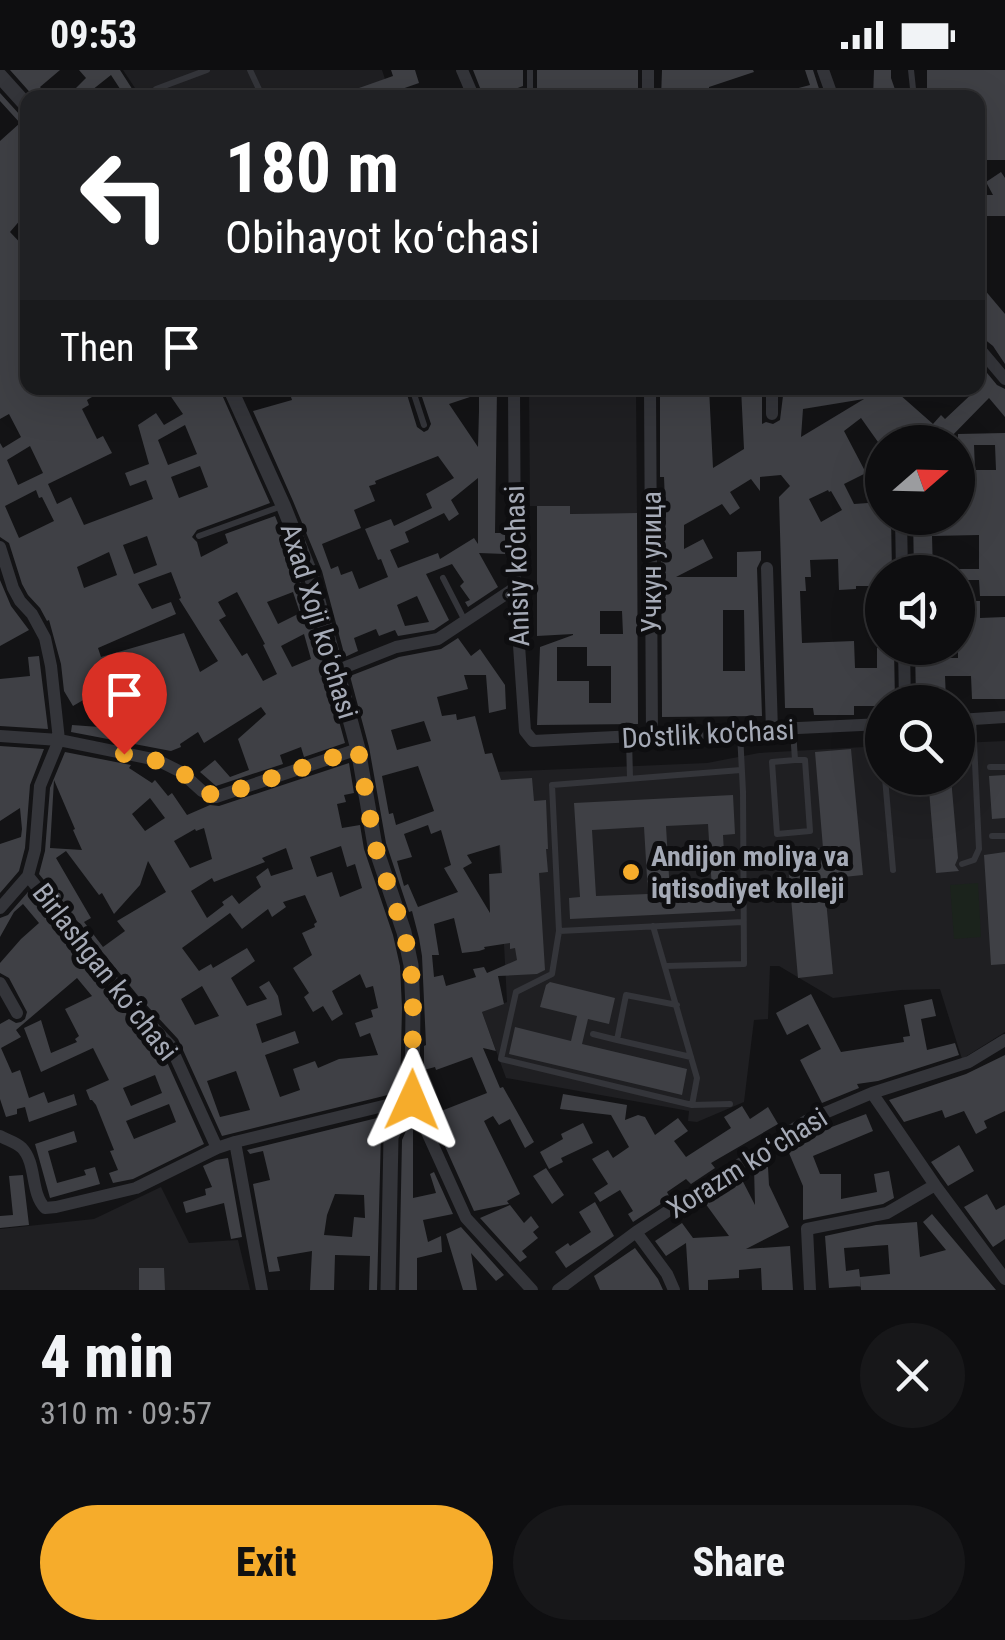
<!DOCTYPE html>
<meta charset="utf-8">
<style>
:root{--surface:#0e0e10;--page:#171719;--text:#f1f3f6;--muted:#9b9c9f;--line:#2e2e30;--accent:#f6ac2b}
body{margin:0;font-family:"Roboto Condensed",sans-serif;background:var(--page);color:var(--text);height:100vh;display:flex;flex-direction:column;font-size:38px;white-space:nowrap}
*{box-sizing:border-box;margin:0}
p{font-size:32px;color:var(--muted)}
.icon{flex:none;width:55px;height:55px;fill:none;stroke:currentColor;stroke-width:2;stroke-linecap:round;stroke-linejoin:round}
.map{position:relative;height:1220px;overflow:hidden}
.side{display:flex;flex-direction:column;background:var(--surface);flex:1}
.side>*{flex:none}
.banner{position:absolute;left:20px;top:20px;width:965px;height:305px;border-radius:20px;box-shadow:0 10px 40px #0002,0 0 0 2px var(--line);background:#202124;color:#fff;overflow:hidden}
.needle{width:65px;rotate:70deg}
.controls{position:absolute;left:865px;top:355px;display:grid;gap:20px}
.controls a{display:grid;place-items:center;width:110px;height:110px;border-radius:50%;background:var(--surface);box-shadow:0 10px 40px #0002,0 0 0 2px var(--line);font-size:50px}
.pin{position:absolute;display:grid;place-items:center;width:85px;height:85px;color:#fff;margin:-102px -42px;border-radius:50% 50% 50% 0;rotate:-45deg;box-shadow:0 0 10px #0007}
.pin .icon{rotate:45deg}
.me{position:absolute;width:110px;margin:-55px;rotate:1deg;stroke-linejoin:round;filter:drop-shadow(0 0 8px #0008)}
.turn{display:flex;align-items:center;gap:35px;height:210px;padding:0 40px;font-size:45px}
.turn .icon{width:130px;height:130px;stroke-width:2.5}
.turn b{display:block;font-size:70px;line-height:85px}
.then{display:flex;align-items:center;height:95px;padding:0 40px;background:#0003;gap:20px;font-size:38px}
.round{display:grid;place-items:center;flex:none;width:105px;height:105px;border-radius:52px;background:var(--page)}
.summary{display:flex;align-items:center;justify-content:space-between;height:170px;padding:0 40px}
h1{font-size:60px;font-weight:800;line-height:75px}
.cta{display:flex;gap:20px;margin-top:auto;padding:20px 40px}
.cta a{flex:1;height:115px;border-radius:60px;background:var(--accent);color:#111;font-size:40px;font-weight:800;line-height:115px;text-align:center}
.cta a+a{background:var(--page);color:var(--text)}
.status{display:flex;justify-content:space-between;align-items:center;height:70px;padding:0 50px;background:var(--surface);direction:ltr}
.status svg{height:28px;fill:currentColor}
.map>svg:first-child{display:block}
</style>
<div class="status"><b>09:53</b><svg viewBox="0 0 49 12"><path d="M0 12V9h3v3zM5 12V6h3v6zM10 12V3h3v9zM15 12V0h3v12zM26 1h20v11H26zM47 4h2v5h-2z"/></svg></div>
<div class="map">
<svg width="1005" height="1220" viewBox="0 0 1005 1220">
<rect width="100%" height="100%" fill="#131315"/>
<path fill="#1f1f22" d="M123,0H382L391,27H141Z
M529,318H636L637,443L570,444V436H530Z
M1005,671V962L962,989L940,919L901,920L833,928L779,896H770L768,949L754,950L744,1032L697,1052L688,1051L689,1041L506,1008L482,942L507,932L495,702L707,693L759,683L882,676V708H958V673Z
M161,1117L189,1173L238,1170L250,1220H0V1159L94,1149Z"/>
<path fill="#1b231c" d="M978,813L981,867L954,869L950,815Z"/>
<path fill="#3f4045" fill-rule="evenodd" d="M10,0H60L40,17L48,28H35Z
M79,0H120L138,28H126L111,5L82,28H66L86,8Z
M391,0H415L419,13L376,28H362L359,18L393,6Z
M473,0H523V16L492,28H484Z
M537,0H638V28H537Z
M662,0H753L754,2L709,17V24L679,23V28H661Z
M805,0H813L822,28H777L776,24L810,15Z
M874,0H891V8L898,28H873Z
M927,0H1005V90H978V28H927Z
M0,23L20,45L28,48V141L10,162L28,181V318H107L87,330L89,335L82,339L97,369L103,366L112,383L48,414L57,434L71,427L84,455L153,429L146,410L130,416L125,403L149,394L138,355L156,343L164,355L183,344L165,318H219L270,433L197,460L192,467L197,472L201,487L228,473L225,464L275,446L300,509L345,673L304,687L301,677L280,685L283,694L216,716L200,702L215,690L230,707L249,700L238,669L266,644L261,637L204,673L198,662L180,674L181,677L171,681L71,662L72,655L113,658V635L109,615L73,636L64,621L61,594L49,550L47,551L40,538L28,525L22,514L9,473L0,467V373L3,378L21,367L9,344L0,349V71L20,53L0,31ZM185,355L197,384L168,395L158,370ZM30,376L43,403L18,415L7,390ZM200,396L208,417L179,428L171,407ZM36,420L39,428L42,427L54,451L19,468L5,436ZM147,466L157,495L134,504L123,475ZM109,482L117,505L84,518L77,497ZM171,502L181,528L179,529L218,591L200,602L184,563L101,587L98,578L176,544L171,532L152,539L138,514ZM237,522L265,574L263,575L277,604L263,611L247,583L242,586L219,550L226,546L218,532ZM293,522L300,543L278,554L267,532ZM304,564L311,589L292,597L281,576Z
M1001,102L1005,108V146H978V125H993L986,112Z
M978,212L1005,244V294L993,276L978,264Z
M978,292L997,315L1005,319V347L989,328L946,372H878L861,348L844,361L866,403L844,414L854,434L882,432V448H891L892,502H882V516H856V519L839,520L838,489L810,490L811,507H805L806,521H800L802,573L854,571L855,598H877V578H894L895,632H882V636H854V645H814L813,638H785L779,427L790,416L781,405L760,407V421L751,409L730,422L740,438L730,445L722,434L684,455V479L703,469L713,488L676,507H737V482L761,481V490L757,498L762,646L662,647L661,432H665L664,407H660V318H709L713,398L744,379L741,318H762V354L766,352L773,354L780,350L784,318H905L899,324L933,354L941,345L945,349L978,318ZM864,329L801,367L803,339ZM828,420L829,422L831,421L842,440L821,452L809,429ZM723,540H744L745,601H723Z
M288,318H405L417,357L424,362L428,360L431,354L419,318H497L495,463H505V484L479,483L498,517L468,537L465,532L470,530L460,516L464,512L452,494L426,504L449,550L434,560L398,566L395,560L379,566L376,559L354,568L358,581L345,587L322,501L293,431L253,341L292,330ZM479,324V341L478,377L449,334ZM438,386L454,408L426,424L432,438L394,456L391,449L365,459L378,490L381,489L388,507L359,519L352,501L341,505L338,496L331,499L322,474L361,458L354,440L375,431L369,416L376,414L375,411ZM478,408V474L474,468L440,489L438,483L398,498L390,480L409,472L405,462L444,443L449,451L459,444L451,430ZM417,526L429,552L405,556L397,535Z
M1005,363V526H980L979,510H958V499H979V465L932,466L933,502H914L913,448H958V364ZM974,375H995L996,400H975Z
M537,436H570V444L637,443L638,654L537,655L540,577L573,565V564L537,566ZM600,541H622L623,564H600ZM557,577H587V596H611V633H589V611H557Z
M0,510L11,536L29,560L0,576Z
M958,531H980V548L1005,547V629H972L971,606H945L946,630H916L915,578H935V588H958Z
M458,568L471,586L480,579L505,615L506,639L489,643L486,605H464L468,619L437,627L442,646L456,644L457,650L475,646L485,684L492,683L501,710L532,708L534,731L546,730L548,779H546L548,802L539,803L545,900L537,904L498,906L504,934L482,942L496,981L483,978L500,1018L503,1017L534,1072L525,1078L510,1049L499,1055L493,1046L484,1051L520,1124L507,1131L509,1134L474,1141L431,1045L487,1023L472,987L436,1000L435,997L424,1000V976L426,975L422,886L419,868L412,841L409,842L386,773L369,677L350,606L399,587L441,579ZM424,651L431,671L397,680L391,660ZM418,696L434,741L396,755L393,743L389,744L382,706ZM428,755L431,764L441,760L451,795L444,798L458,822L418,837L408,814L404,816L397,791L412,787L404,764ZM500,775L502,803L489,804L490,843L463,798L472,793L467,785ZM454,848L462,883L479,881L485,879L484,877L510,873V879L515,878L517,890L487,903L484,897L473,899L476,907L446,916L443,905L434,907L432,885H439L434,854Z
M39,586L48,659L0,656V609L30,606L28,587Z
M0,676L44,679L30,715L25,778L19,801L0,823V774L21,767L22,759L20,738L0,751Z
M851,679L863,805L824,809L833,904L798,908L787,782L823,778L815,682Z
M65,682L131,695L129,698L152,713L155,710L168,726L172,723L187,745L210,735L219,736L349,693L354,723L344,725L346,732L337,734L342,758L360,755L364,779L393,865L400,896L402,938L400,1022L222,1066L178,969L139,927L39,804L45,781L50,718ZM54,710L75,759L73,760L82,780L50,778ZM150,728L165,748L145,761L132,744ZM204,758L212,789L190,798L174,771L195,759L196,761ZM341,776L347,797L355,794L362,818L340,827L332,802L317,807L310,787ZM286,778L293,799L271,806L268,798L256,807L261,817L239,834L232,825L222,832L224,835L207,848L191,821L212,808L214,812L265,792L262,788ZM66,781L99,825L102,823L114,844L140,815L148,791L166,822L117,851L125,861L103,877L84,852L91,848L56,788ZM305,825L317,852L314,854L315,857L302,863L312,885L293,898L309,923L304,927L313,942L323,936L332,951L343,944L332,921L360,904L366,918L373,916L378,938L371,940L373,947L355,953L360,967L370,963L378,985L339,989L318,998L315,991L293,999L300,1020L280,1027L265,985L299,973L295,961L262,973L256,954L282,945L278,926L269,911L259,917L267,929L247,936L231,908L255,891L247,878L213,898L211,894L199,901L182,878L230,843L242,859L268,839L272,847L286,837L283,832ZM202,916L219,946L195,955L181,929ZM236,1001L250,1040L220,1047L207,1011Z
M1005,705V748L992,749L989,706Z
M928,708H951L958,788L955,795L959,801L936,803Z
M733,725L735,764L723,765L726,820L733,819L735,841L570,849L569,828L580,827L574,733ZM708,754L712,820L670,823L666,756ZM644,757L648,824L596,826L592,760Z
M1005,782V894L991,895L984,785Z
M28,822L123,940L162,981L204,1074L133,1109L113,1113L109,1103L118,1100L110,1081L114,1080L96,1035L92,1030H90L86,1020L109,1010L93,978L41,1002L24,958L41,950L51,983L77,972L75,969L79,966L65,939L92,926L77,908L16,960L21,967L1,978L12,1003L20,1000L29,1028L44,1022L48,1033L74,1024L77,1035L29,1052L25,1037L17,1039V1044L6,1047L0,1029V954L9,949L16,953L21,952L25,949L27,942L9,908L0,903V893L21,869L39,853L23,834L14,842L0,867V848L8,845ZM155,1005L162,1023L131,1036L123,1018ZM169,1034L176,1052L134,1069L126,1051Z
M550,912L615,928L609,954L588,949L582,974L687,999L682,1025L509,984L515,957L571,971L577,946L540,937L546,915Z
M811,924L841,982L904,972L903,967L910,966L904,935L932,929L936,946L921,949L927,980L955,973L959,985L878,1011L857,1014L859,1018L822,1033L800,990L821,979L808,954L787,965L776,943Z
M1005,985V1041L984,1051L987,1058L976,1064L964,1041L945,1048L942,1040L904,1052L889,1030L966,1004Z
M563,1024L627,1035L625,1050L638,1045L645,1047L655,1065L678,1048L688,1061L674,1071L686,1087L731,1058L724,1047L742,1036L750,1049L768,1037L778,1054L711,1093L715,1098L691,1114L686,1109L667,1122L670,1128L633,1152L628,1144L633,1141L620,1120L600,1132L594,1123L608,1114L592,1089L608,1080L613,1088L629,1077L611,1045L560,1039Z
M866,1044L873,1061L813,1086L820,1104H841V1129L877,1122L874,1104L889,1101L894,1128L883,1134L803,1150V1116L786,1076L804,1064L805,1067Z
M377,1048L381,1063L377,1220H369L370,1186L335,1185L334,1220H310L312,1181L277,1187L280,1201L269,1202L253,1114L270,1110L263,1081L250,1084L247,1080ZM335,1124L364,1125L365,1148L354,1147L352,1167L324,1165L327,1145Z
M583,1053L593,1073L561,1088L563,1092L549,1099L540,1082L563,1069L561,1064Z
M413,1058V1128L436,1123L430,1104L434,1102L453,1144L423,1150L428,1172L441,1166L442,1182L417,1188V1220H399L402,1070L406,1061Z
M74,1061L77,1072L48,1081L57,1113L86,1105L84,1100L95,1097L100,1114L50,1128L35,1074Z
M959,1075L974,1101L948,1116L931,1092Z
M228,1088L242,1167L231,1169L224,1133L186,1143L183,1132L206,1125L205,1119L212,1117L203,1096L216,1090Z
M768,1097L769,1115L789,1157L746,1179L790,1176L793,1220H762L761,1198L739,1200V1208L708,1210V1220H689L686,1173L666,1186L655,1171L682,1153L693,1168L729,1166L705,1133L740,1106L755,1135L754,1098Z
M546,1098L564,1125L552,1134L533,1106Z
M23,1105L29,1155L0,1158V1146L13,1145L9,1106Z
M987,1124L996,1140L1005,1135V1169L993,1177L964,1137Z
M595,1132L614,1166L566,1198L555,1182L568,1173L570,1176L591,1162L579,1142Z
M510,1135L524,1153L531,1146L539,1157L533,1162L538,1168L522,1181L527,1187L520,1192L480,1148Z
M932,1144L996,1220H861L860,1207L890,1204L888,1175L844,1178L846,1201L859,1199L861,1216L829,1218L825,1166L876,1155L917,1152L920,1187L946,1180L923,1152Z
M461,1157L504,1205L496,1211L471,1183L477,1220H463L446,1164Z
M635,1178L658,1209L663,1220H600L594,1206Z
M139,1198H164L165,1220H139Z"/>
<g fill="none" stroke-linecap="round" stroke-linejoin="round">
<path stroke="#34353a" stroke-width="6" d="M250,0L263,28
M530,0V28
M911,0L914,28
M156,19L207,0
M978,198V197
M412,318L424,355
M199,466L282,436
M443,508L465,551
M881,656L882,672
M793,660L795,690H805L810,761L777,764L772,692L795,690
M629,669L630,708
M990,697H1005
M885,708L893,800
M992,766H1005
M962,794L974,790L979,779L973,650
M653,856L697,1008L692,1035
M559,861L743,852
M666,896L744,894L743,722L740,663
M677,935L626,925L617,970L691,987
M593,964L617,970
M730,1034L692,1035L501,989L516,922L552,904L559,861L552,715L741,700"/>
<path stroke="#34353a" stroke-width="12" d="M462,0L474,28
M648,0V28
M823,0L833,28
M978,277L1005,309
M514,318L515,518L525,661L533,671L882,654
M650,318L652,667
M772,344V318
M901,448L902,502
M0,477L13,518L20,531L32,544L45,568L51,596L59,670L40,716L35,780L28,806L131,934L170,975L217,1078
M767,498L772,661
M904,578L905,632
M338,600L396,577L438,569L515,518
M958,650L1005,647
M0,666L59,670L157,690L181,702L202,721L216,727L358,679
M0,838L28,806
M0,913L17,943
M872,1023L935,1115L1005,1209
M0,1066C7,1070 16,1072 22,1078C37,1094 30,1122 45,1138L56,1137L136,1118L217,1078L235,1072L412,1029L466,1148L532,1220
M235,1072L262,1220
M636,1162L667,1204L674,1220
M558,1220L636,1162L806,1051L872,1023L969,992L1005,970
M810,1220L807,1159L887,1143L935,1115"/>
<path stroke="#34353a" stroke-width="15" d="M0,6L28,37
M230,318L283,435L311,505L358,679L375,776L404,862L411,895L413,938L412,1029L400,1047L391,1067L388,1220"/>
</g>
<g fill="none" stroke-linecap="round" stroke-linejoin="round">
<path stroke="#f6ac2b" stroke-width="18" stroke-dasharray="0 32.4" d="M124,684C145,687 164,691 181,702C195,712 201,720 216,727L358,679L375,776L404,862L411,896L413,938L412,1030"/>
</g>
<circle fill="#f6ac2b" stroke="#0e0e10" stroke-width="4" cx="631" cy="802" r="10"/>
<g text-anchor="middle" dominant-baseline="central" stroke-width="10" stroke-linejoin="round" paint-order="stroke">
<g font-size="28" fill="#a5aab6" stroke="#0e0e10">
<text transform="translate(651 492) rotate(-90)">Учкун улица</text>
<text transform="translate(517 496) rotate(-92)">Anisiy ko'chasi</text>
<text transform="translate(319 551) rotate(73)">Axad Xoji koʻchasi</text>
<text transform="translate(708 664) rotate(-3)">Do'stlik ko'chasi</text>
<text transform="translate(105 902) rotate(52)">Birlashgan koʻchasi</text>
<text transform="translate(747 1093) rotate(-32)">Xorazm koʻchasi</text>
</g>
<g font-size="28" font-weight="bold" fill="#a5aab6" stroke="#0e0e10" text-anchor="start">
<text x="651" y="786">Andijon moliya va<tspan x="651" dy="32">iqtisodiyet kolleji</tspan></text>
</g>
</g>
</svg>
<div class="controls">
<a><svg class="needle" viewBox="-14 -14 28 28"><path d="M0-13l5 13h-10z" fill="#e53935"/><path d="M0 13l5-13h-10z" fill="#9b9c9f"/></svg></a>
<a><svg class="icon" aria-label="sound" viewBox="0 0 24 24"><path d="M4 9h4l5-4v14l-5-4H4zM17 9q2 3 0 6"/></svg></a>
<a><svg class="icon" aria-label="search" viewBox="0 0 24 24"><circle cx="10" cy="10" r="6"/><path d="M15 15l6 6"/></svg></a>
</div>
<div class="pin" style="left:124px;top:684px;background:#d93025"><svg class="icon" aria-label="arrive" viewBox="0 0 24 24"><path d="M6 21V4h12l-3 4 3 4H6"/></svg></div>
<svg class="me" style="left:412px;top:1030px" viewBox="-20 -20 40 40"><path d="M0-17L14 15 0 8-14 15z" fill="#f6ac2b" stroke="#fff" stroke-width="4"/></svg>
<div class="banner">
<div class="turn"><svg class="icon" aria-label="left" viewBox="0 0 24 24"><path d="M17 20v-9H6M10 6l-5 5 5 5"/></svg><div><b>180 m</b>Obihayot koʻchasi</div></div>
<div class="then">Then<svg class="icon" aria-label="arrive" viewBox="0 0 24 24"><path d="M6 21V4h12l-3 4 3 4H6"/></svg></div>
</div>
</div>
<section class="side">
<div class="summary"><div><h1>4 min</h1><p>310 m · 09:57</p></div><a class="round"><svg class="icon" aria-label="close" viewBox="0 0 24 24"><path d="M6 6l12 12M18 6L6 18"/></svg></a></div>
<div class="cta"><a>Exit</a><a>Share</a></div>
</section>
